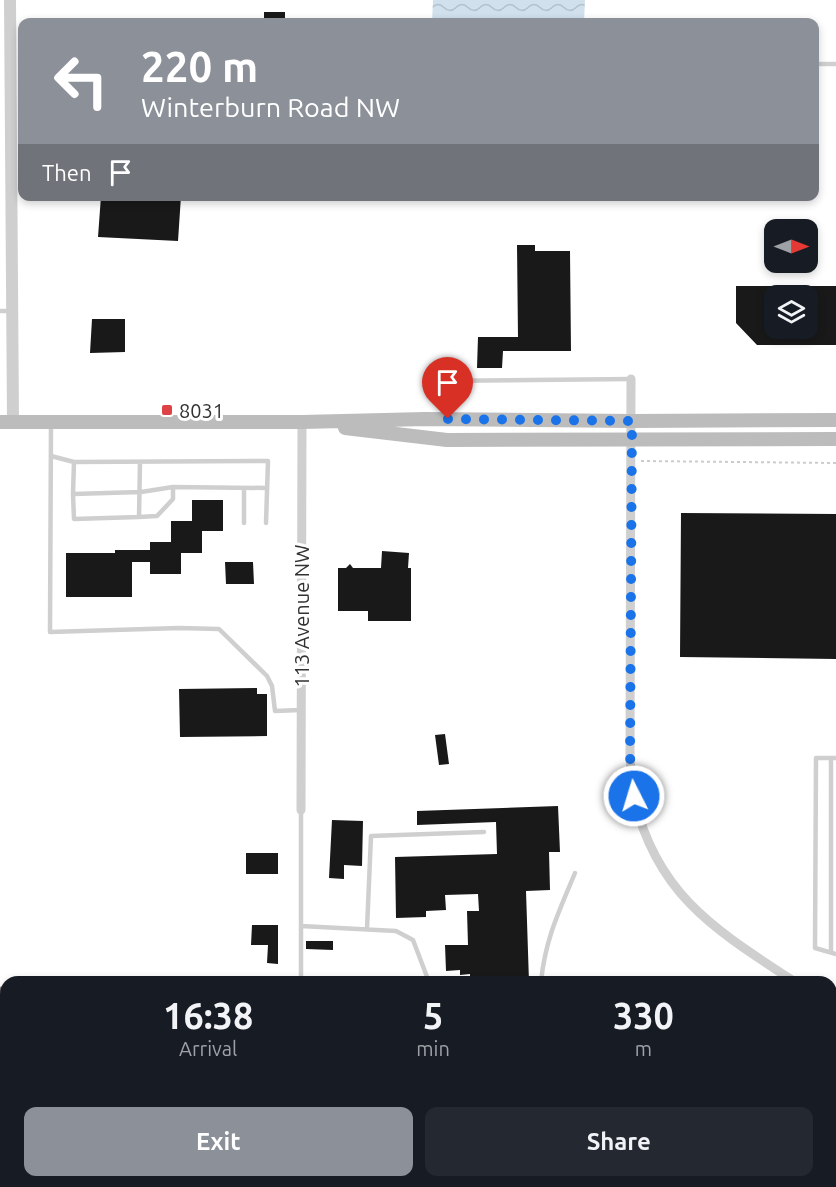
<!DOCTYPE html>
<style>
:root{--surface:#171b24;--page:#242831;--text:#f1f3f6;--muted:#9ea1a6;--accent:#8c9099}
body{margin:0;font-family:Ubuntu,sans-serif;background:var(--page);color:var(--text);height:100vh;display:flex;flex-direction:column;font-size:22px;white-space:nowrap}
*{box-sizing:border-box;margin:0}
p{font-size:20px;color:var(--muted)}
.icon{flex:none;width:33px;height:33px;fill:none;stroke:currentColor;stroke-width:2;stroke-linecap:round;stroke-linejoin:round}
.map{position:relative;flex:1;overflow:hidden}
.details{position:absolute;left:0px;top:976px;width:837px;height:212px;display:flex;flex-direction:column;background:var(--surface);border-radius:18px 18px 0 0;box-shadow:0 3px 9px #0003}
.details>*{flex:none}
.guide{position:absolute;left:18px;top:18px;width:801px;height:183px;border-radius:12px;box-shadow:0 3px 9px #0003;background:#8c9099;color:#fff;overflow:hidden}
.needle{width:39px;rotate:90deg}
.controls{position:absolute;left:764px;top:219px;display:grid;gap:12px}
.controls a{display:grid;place-items:center;width:54px;height:54px;border-radius:12px;background:var(--surface);box-shadow:0 3px 9px #0003;font-size:30px}
.pin{position:absolute;display:grid;place-items:center;width:51px;height:51px;color:#fff;margin:-62px -26px;border-radius:50% 50% 50% 0;rotate:-45deg;box-shadow:0 0 6px #0007}
.pin .icon{rotate:45deg}
.me{position:absolute;width:66px;margin:-33px;rotate:355deg;stroke-linejoin:round;filter:drop-shadow(0 0 4px #0008)}
.turn{display:flex;align-items:center;gap:21px;height:126px;padding:0 24px;font-size:27px}
.turn .icon{width:78px;height:78px;stroke-width:2.5}
.turn b{display:block;font-size:42px;line-height:51px}
.then{display:flex;align-items:center;height:57px;padding:0 24px;background:#0003;gap:12px;font-size:22px}
.eta{display:flex;justify-content:space-evenly;align-items:center;height:102px;text-align:center}
.eta b{font-size:36px;font-weight:700;line-height:42px}
.cta{display:flex;gap:12px;margin-top:auto;padding:12px 24px}
.cta a{flex:1;height:69px;border-radius:12px;background:var(--accent);color:#fff;font-size:24px;font-weight:700;line-height:69px;text-align:center}
.cta a+a{background:var(--page);color:var(--text)}
.map>svg:first-child{display:block}
</style>
<div class="map">
<svg width="836" height="1187" viewBox="0 0 836 1187">
<defs>
<pattern id="water-waves" width="16" height="10" patternUnits="userSpaceOnUse" patternTransform="scale(1.5)"><rect width="16" height="10" fill="#d0e0ec"/><path d="M0 5q4-4 8 0t8 0" fill="none" stroke="#b3c1cb"/></pattern>
</defs>
<rect width="100%" height="100%" fill="#fff"/>
<path fill="url(#water-waves)" d="M433,0H585L584,22H432Z"/>
<path fill="#191919" fill-rule="evenodd" d="M264,12H285V22H264Z
M101,196H181L178,241L98,237Z
M517,245H535V251H570L571,351H503L502,368H477L478,337H518Z
M736,286H836V345H757L736,323ZM774,296H807V328H774Z
M92,319H125V352L90,353Z
M192,500H223V531H202V553H181V574H150V562H132V597H66V553H115V550H150V542H171V521H192Z
M681,513L836,514V659L680,657Z
M382,551L409,553L408,568H411V621H368V611H338V568H346L350,564L353,568H381Z
M225,562H253L254,584H226Z
M257,688V694H267V736L180,737L179,689Z
M445,734L449,764L439,765L435,735Z
M558,806L560,852H549L550,890L526,891L529,982H470V974L460,975V970L446,971L445,945H468L467,911H479L478,894L445,895L446,910L426,911V917L396,918L395,857L497,854L496,822L417,825V811Z
M332,820L363,821L362,866L344,865V879L329,878Z
M246,853H278V874H246Z
M252,925H278V964L267,963L268,945H251Z
M306,941H333V950L306,949Z"/>
<g fill="none" stroke-linecap="round" stroke-linejoin="round">
<path stroke="#ccc" stroke-width="2" stroke-dasharray="3 3" stroke-linecap="butt" d="M641,461L836,463"/>
<path stroke="#cfcfcf" stroke-width="4.5" d="M814,64H836
M0,311H12
M433,381L631,379
M51,425L50,632L179,628L219,629L267,676L272,686L275,711L300,710
M51,456L74,462L268,461L266,523
M74,462L73,494L141,492L173,487L267,488
M140,462L139,517L157,516L173,499V487
M244,488V523
M73,494L74,519L139,517
M831,758V952
M836,758H816L815,948L836,954
M301,810V982
M301,926L396,931L413,940L429,982
M367,929L371,836L484,832
M541,982C545,940 559,911 575,873
M155,1182L164,1185H302
M456,1182V1187
M539,1187L540,1182"/>
<path stroke="#cfcfcf" stroke-width="9" d="M631,379L630,757C631,771 631,785 634,798C657,896 717,931 795,982
M301,810L302,422
M831,1019L836,1027"/>
<path stroke="#cfcfcf" stroke-width="12" d="M10,0L13,422"/>
<path stroke="#bcbcbc" stroke-width="14" d="M0,422H302L425,419L632,421L836,420
M345,428L447,440L836,439"/>
<path stroke="#878787" stroke-width="4" stroke-dasharray="6 4.5" stroke-linecap="butt" d="M0,987L6,1003
M0,1009L6,1025
M0,1080L6,1096
M39,1182L41,1187
M74,1182L76,1187"/>
</g>
<g fill="none" stroke-linecap="round" stroke-linejoin="round">
<path stroke="#1a73e8" stroke-width="10" stroke-dasharray="0 18" d="M448,419L632,421L630,757L634,796"/>
</g>
<rect fill="#dc4246" stroke="#fff" stroke-width="2" x="161" y="404" width="12" height="12" rx="3"/>
<g text-anchor="middle" dominant-baseline="central" stroke-width="6" stroke-linejoin="round" paint-order="stroke">
<g font-size="20" fill="#323232" stroke="#fff" text-anchor="start">
<text x="179" y="410">8031</text>
</g>
<g font-size="20" fill="#323232" stroke="#fff">
<text transform="translate(301 616) rotate(-90)">113 Avenue NW</text>
</g>
</g>
</svg>
<div class="controls">
<a><svg class="needle" viewBox="-14 -14 28 28"><path d="M0-13l5 13h-10z" fill="#e53935"/><path d="M0 13l5-13h-10z" fill="#9ea1a6"/></svg></a>
<a><svg class="icon" aria-label="layers" viewBox="0 0 24 24"><path d="M12 4l9 5-9 5-9-5zM3 14l9 5 9-5"/></svg></a>
</div>
<div class="pin" style="left:448px;top:419px;background:#d93025"><svg class="icon" aria-label="arrive" viewBox="0 0 24 24"><path d="M6 21V4h12l-3 4 3 4H6"/></svg></div>
<svg class="me" style="left:634px;top:796px" viewBox="-20 -20 40 40"><circle r="17" fill="#1a73e8" stroke="#fff" stroke-width="3"/><path d="M0-11L8 9 0 5-8 9z" fill="#fff"/></svg>
<div class="guide">
<div class="turn"><svg class="icon" aria-label="left" viewBox="0 0 24 24"><path d="M17 20v-9H6M10 6l-5 5 5 5"/></svg><div><b>220 m</b>Winterburn Road NW</div></div>
<div class="then">Then<svg class="icon" aria-label="arrive" viewBox="0 0 24 24"><path d="M6 21V4h12l-3 4 3 4H6"/></svg></div>
</div>
<section class="details">
<div class="eta">
<div><b>16:38</b><p>Arrival</p></div>
<div><b>5</b><p>min</p></div>
<div><b>330</b><p>m</p></div>
</div>
<div class="cta"><a>Exit</a><a>Share</a></div>
</section>
</div>
